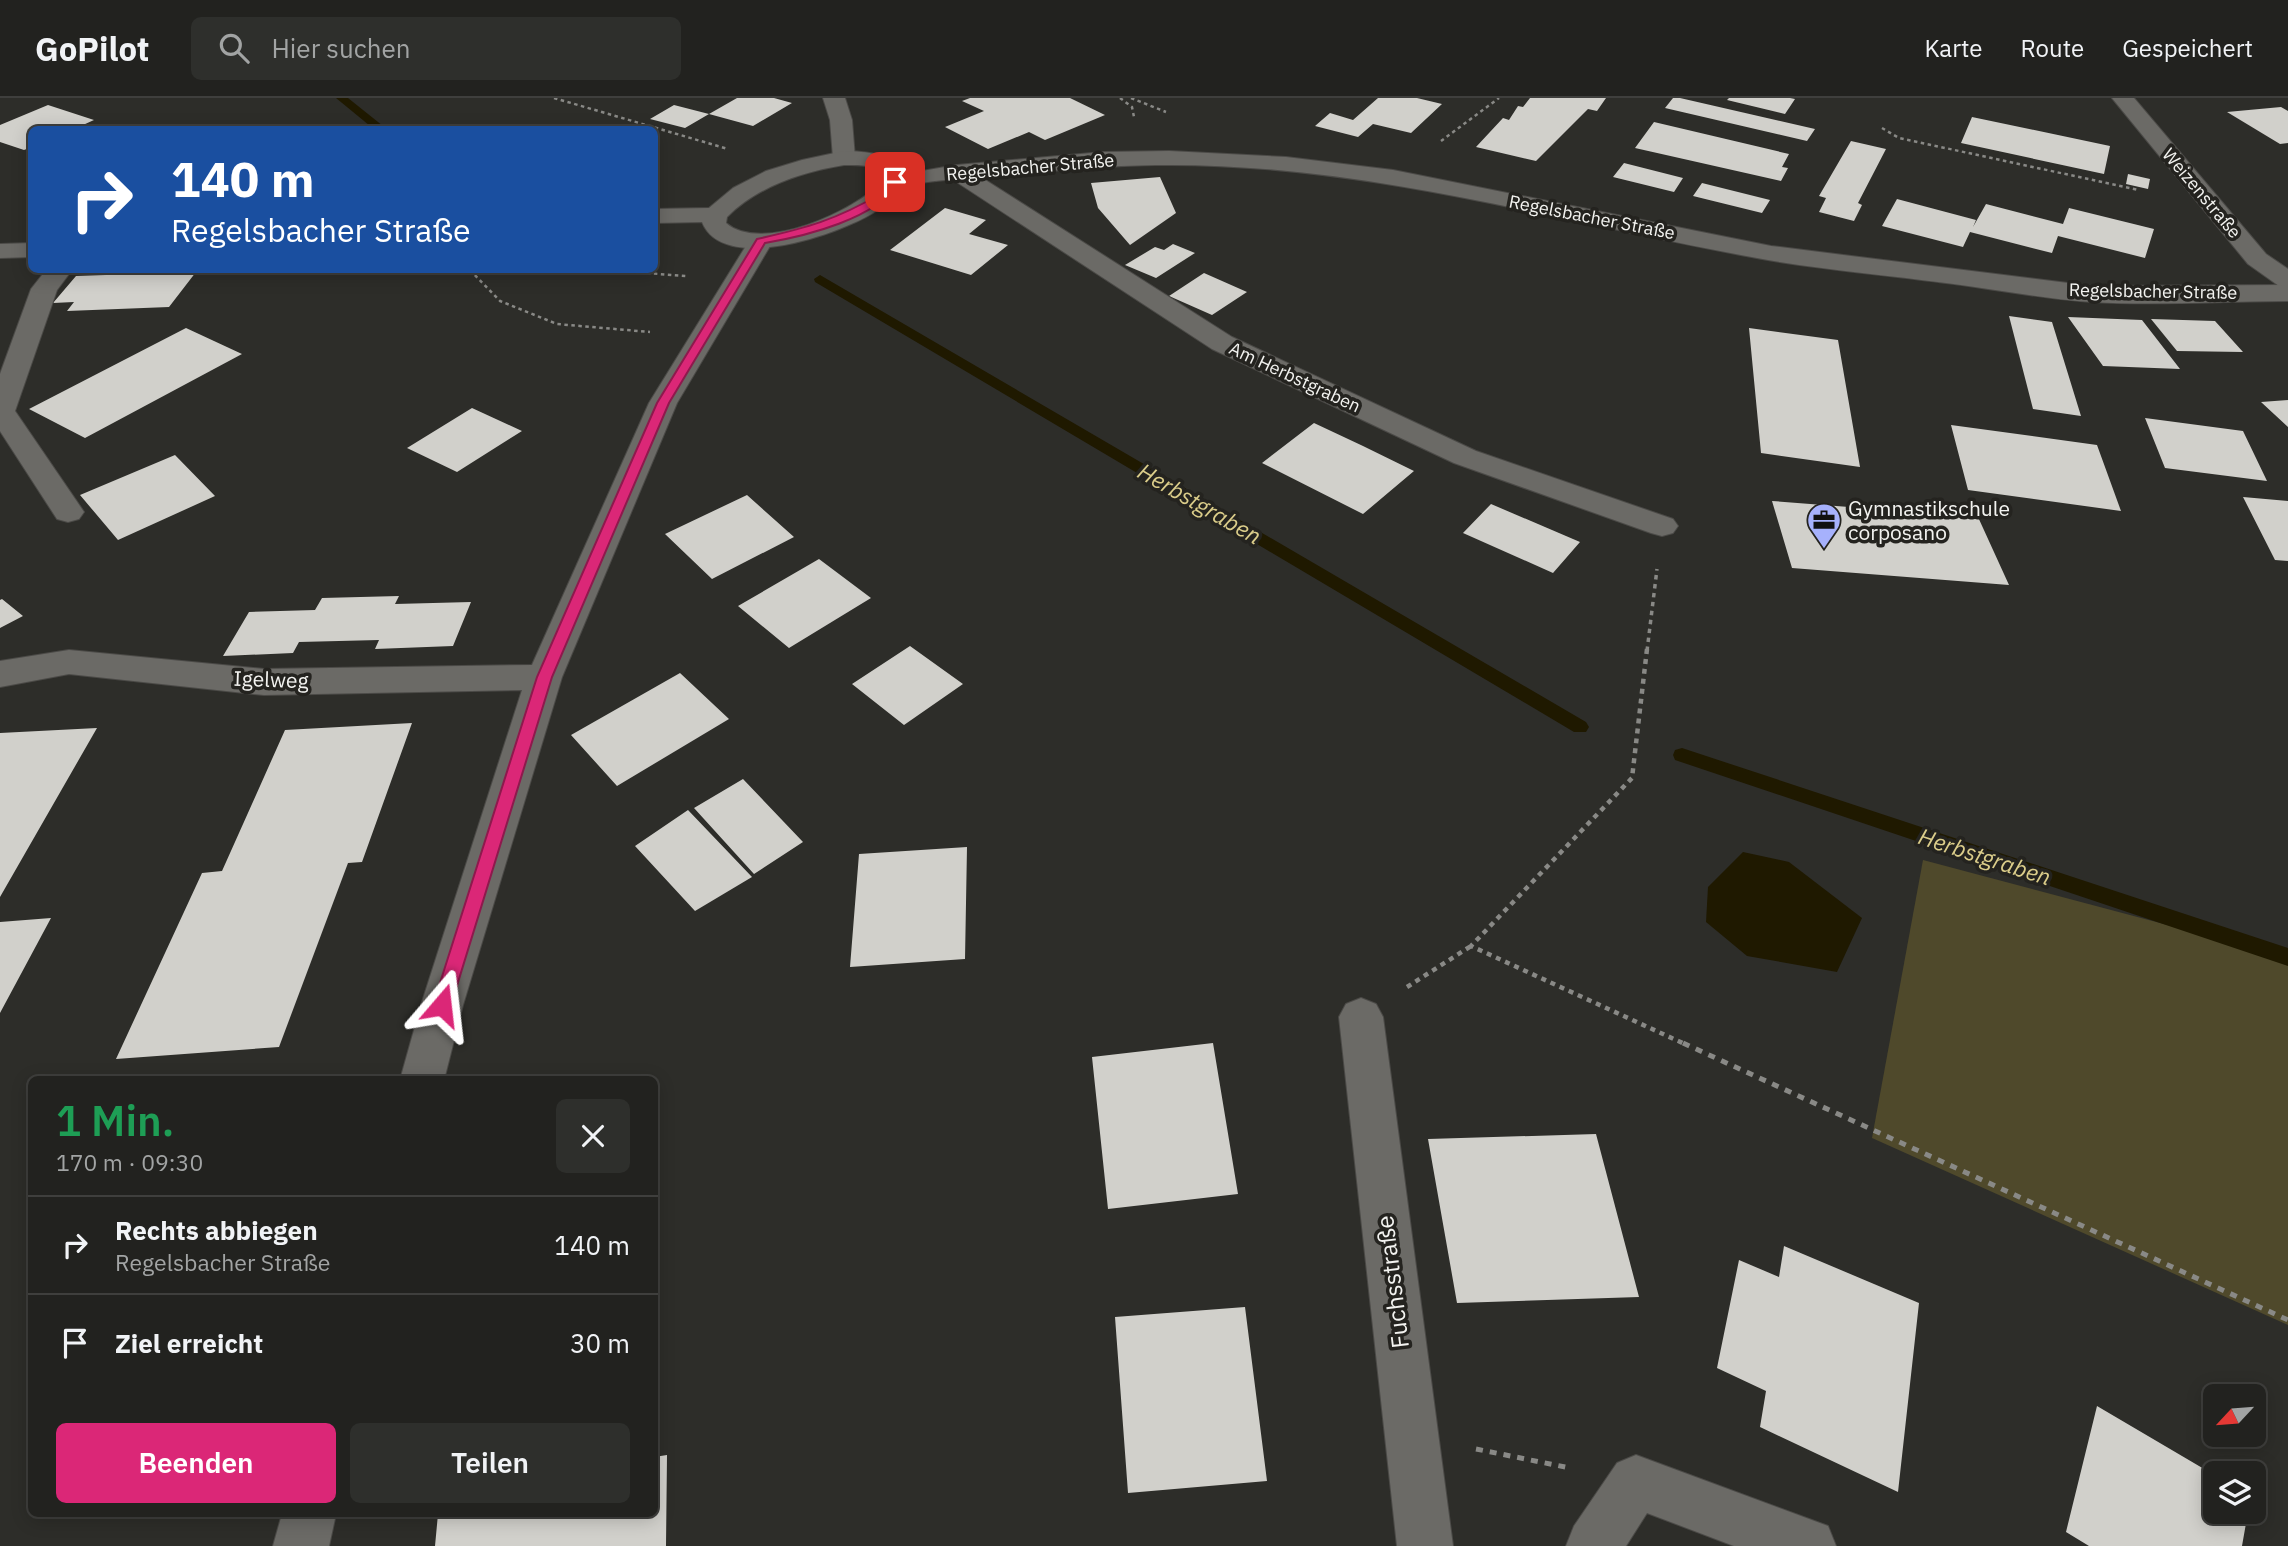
<!DOCTYPE html>
<html lang="de">
<meta charset="utf-8">
<style>
:root{--surface:#22221f;--page:#2e2f2c;--text:#f1f3f6;--muted:#a2a4a4;--line:#3f3f3d;--accent:#db2777}
body{margin:0;font-family:"IBM Plex Sans",sans-serif;background:var(--page);color:var(--text);height:100vh;display:flex;flex-direction:column;font-size:26px;white-space:nowrap}
*{box-sizing:border-box;margin:0}
p{font-size:23px;color:var(--muted)}
.icon{flex:none;width:38px;height:38px;fill:none;stroke:currentColor;stroke-width:2;stroke-linecap:round;stroke-linejoin:round}
.map{position:relative;flex:1;overflow:hidden}
.sheet{position:absolute;left:28px;top:978px;width:630px;height:441px;display:flex;flex-direction:column;background:var(--surface);border-radius:10px;box-shadow:0 4px 18px #0003,0 0 0 2px var(--line)}
.sheet>*{flex:none}
.hud{position:absolute;left:28px;top:28px;width:630px;height:147px;border-radius:10px;box-shadow:0 4px 18px #0003,0 0 0 2px var(--line);background:#1a4fa0;color:#fff;overflow:hidden}
.needle{width:46px;rotate:244deg}
.controls{position:absolute;left:2203px;top:1286px;display:grid;gap:14px}
.controls a{display:grid;place-items:center;width:63px;height:63px;border-radius:10px;background:var(--surface);box-shadow:0 4px 18px #0003,0 0 0 2px var(--line);font-size:35px}
.pin{position:absolute;display:grid;place-items:center;width:60px;height:60px;color:#fff;margin:-30px;border-radius:14px;box-shadow:0 4px 10px #0006}
.me{position:absolute;width:77px;margin:-38px;rotate:17deg;stroke-linejoin:round;filter:drop-shadow(0 0 5px #0008)}
.turn{display:flex;align-items:center;gap:24px;height:147px;padding:0 28px;font-size:32px}
.turn .icon{width:91px;height:91px;stroke-width:2.5}
.turn b{display:block;font-size:49px;line-height:60px}
.round{display:grid;place-items:center;flex:none;width:74px;height:74px;border-radius:10px;background:var(--page)}
.head{display:flex;align-items:center;justify-content:space-between;height:119px;padding:0 28px}
h1{font-size:42px;font-weight:600;line-height:52px;color:#1e9e55}
.action{display:flex;gap:14px;margin-top:auto;padding:14px 28px}
.action a{flex:1;height:80px;border-radius:10px;background:var(--accent);color:#fff;font-size:28px;font-weight:600;line-height:80px;text-align:center}
.action a+a{background:var(--page);color:var(--text)}
ul{padding:0;list-style:none}
li{display:flex;align-items:center;gap:21px;height:98px;padding:0 28px;border-top:2px solid var(--line)}
li div{flex:1}
li b{display:block;font-size:26px}
li em{font-style:normal}
header{display:flex;align-items:center;gap:42px;box-sizing:border-box;height:98px;padding:0 35px;background:var(--surface);border-bottom:2px solid var(--line)}
header strong{font-size:33px}
nav{display:flex;gap:38px;margin-inline-start:auto;font-size:24px}
.search{width:490px;height:63px;background:var(--page);display:flex;align-items:center;gap:18px;box-sizing:border-box;padding:0 24px;border-radius:10px;color:var(--muted);font-size:26px}
.map>svg:first-child{display:block}
</style>
<header>
<strong>GoPilot</strong>
<div class="search"><svg class="icon" aria-label="search" viewBox="0 0 24 24"><circle cx="10" cy="10" r="6"/><path d="M15 15l6 6"/></svg>Hier suchen</div>
<nav><a>Karte</a><a>Route</a><a>Gespeichert</a></nav>
</header>
<div class="map">
<svg width="2288" height="1448" viewBox="0 0 2288 1448">
<rect width="100%" height="100%" fill="#2d2d29"/>
<path fill="#4f492b" d="M1923,762L2288,859V1227L1872,1040Z"/>
<path fill="#1f1900" d="M1743,754L1789,764L1862,820L1837,874L1747,858L1706,824L1708,789Z"/>
<g fill="none" stroke-linecap="round" stroke-linejoin="round">
<path fill="#1f1900" fill-rule="evenodd" d="M336,0H348L388,32H375Z
M820,177L1586,624L1589,629L1586,634H1574L815,184L814,181Z
M1682,650L2288,850V868L1675,662L1673,657L1675,652Z"/>
</g>
<path fill="#d1d0cb" d="M737,0H774L792,5L753,28L709,16Z
M970,0H1070L1105,17L1045,42L1029,34L988,51L945,29L984,13L962,3Z
M1378,0H1417L1442,6L1411,35L1373,26L1358,39L1315,28L1330,15L1353,22Z
M1530,0H1606L1597,13L1588,11L1536,63L1476,49L1503,20L1509,22L1518,8L1523,9Z
M1673,0H1680L1815,31L1807,43L1665,10Z
M1729,0H1790L1795,1L1785,16L1727,2Z
M48,7L94,22L72,32H32V49L24,52L0,44V27Z
M674,7L709,16L685,30L650,21Z
M2281,9L2288,13V45L2280,46L2227,14Z
M1972,19L2110,48L2104,76L1961,45Z
M1654,24L1789,56L1782,69L1788,70L1781,83L1635,50Z
M1851,43L1886,51L1858,105L1862,107L1854,123L1819,114L1826,100L1819,98Z
M1624,65L1683,80L1674,94L1613,79Z
M2128,76L2150,81L2148,91L2126,86Z
M1160,79L1176,115L1130,147L1098,110L1091,85Z
M1702,85L1770,102L1762,115L1693,98Z
M1897,101L1976,122L1973,129L1986,106L2063,126L2069,110L2154,131L2145,160L2058,138L2052,155L1970,134L1963,149L1882,128Z
M945,110L986,122L969,136L1008,147L971,177L890,152Z
M1173,146L1195,155L1156,180L1125,167L1155,149L1164,152Z
M196,174L169,209L67,213L74,204L53,205L76,178Z
M1204,175L1247,194L1212,217L1169,198Z
M2009,218L2052,224L2081,318L2033,311Z
M2068,219L2142,222L2180,271L2103,268Z
M2151,221L2215,223L2243,254L2177,253Z
M186,230L242,256L85,340L29,311Z
M1749,230L1838,242L1860,369L1761,355Z
M2288,302V329L2261,304Z
M472,310L522,333L457,374L407,350Z
M2145,320L2243,333L2267,383L2165,370Z
M1314,325L1363,348L1414,373L1363,416L1262,365Z
M1951,327L2097,347L2121,413L1968,392Z
M175,357L215,398L118,442L80,397Z
M747,397L794,439L712,481L665,436Z
M2243,399L2288,403V463L2275,462Z
M1772,403L1978,419L2009,487L1792,470Z
M1491,406L1580,444L1553,475L1463,435Z
M819,461L871,500L789,550L738,508Z
M399,498L395,506L471,504L453,548L375,551L379,542L299,544L293,555L223,558L249,514L315,512L322,500Z
M2,501L23,518L0,530V502Z
M910,548L963,586L904,627L852,586Z
M680,575L729,621L617,688L571,637Z
M412,625L362,764L348,765L279,949L116,961L202,775L222,773L285,632Z
M97,630L0,799V635Z
M743,681L803,744L754,776L694,710Z
M688,712L752,779L695,813L635,748Z
M967,749L965,861L850,869L859,756Z
M51,820L0,915V824Z
M1213,945L1238,1096L1108,1111L1092,959Z
M1596,1036L1639,1199L1457,1205L1428,1041Z
M1784,1148L1919,1205L1898,1394L1760,1329L1766,1293L1717,1270L1739,1162L1779,1179Z
M1245,1209L1267,1383L1128,1395L1115,1219Z
M2097,1308L2216,1378V1414H2248L2242,1448H2089L2066,1434Z
M667,1357L666,1448H435L438,1416H654V1359Z"/>
<g fill="none" stroke-linecap="round" stroke-linejoin="round">
<g stroke="#4b4a47" stroke-width="2">
<path id="lane" d="M46,172H72L57,192L15,313L84,414L79,421L68,424L57,421L0,333V276L31,191Z"/>
</g>
<g stroke="#4b4a47" stroke-width="2">
<path id="street" d="M823,0H845L852,22L855,60L852,65H836L833,60L830,22Z
M2112,0H2134L2266,156L2288,171V191L2279,188L2248,166Z
M957,67L965,69L1232,239L1476,353L1673,421L1678,428L1673,435L1662,438L1651,435L1454,365L1212,251L949,79L946,74L949,69Z
M761,136L770,138L773,143L677,305L562,579L463,907L444,982H400L421,907L522,592L264,597L69,576L0,589V563L69,552L264,571L532,567L649,305L749,143L752,138Z
M1361,900L1376,906L1383,919L1453,1448H1397L1339,919L1346,906Z
M1636,1357L1828,1428L1836,1448H1734L1647,1415L1626,1448H1566L1574,1428L1617,1365Z
M282,1416H336L329,1448H273Z"/>
</g>
<g stroke="#4b4a47" stroke-width="2">
<path id="secondary" d="M844,53C868,54 889,54 904,76L957,67L1103,54L1169,53L1286,59L1393,72L1771,148L2092,188L2288,187V203C2223,203 2157,208 2092,204C2044,201 1995,191 1946,185C1887,177 1827,172 1768,162C1565,126 1364,64 1156,67C1096,68 1037,74 977,79C960,81 920,83 904,89C894,94 884,108 873,115C839,136 723,177 702,124L654,125V111L709,110L733,90L766,73L802,62ZM844,67C860,67 877,65 883,83C855,113 762,156 726,125L727,119C758,88 802,74 844,67Z
M32,145V159L0,160V146Z"/>
</g>
<path stroke="#898986" stroke-width="2.5" stroke-dasharray="3.5 3.5" stroke-linecap="butt" d="M554,0L728,51
M1120,0L1132,9L1134,19
M1131,0L1166,14
M1882,30L1899,40L2139,92
M1441,43L1499,0
M470,172L500,203L557,226L650,234
M605,172L686,178"/>
<path stroke="#898986" stroke-width="3.5" stroke-dasharray="4.5 4.5" stroke-linecap="butt" d="M1647,553L1657,471"/>
<path stroke="#898986" stroke-width="4.5" stroke-dasharray="5 5" stroke-linecap="butt" d="M1647,551L1632,680L1471,848L1687,947
M1407,889L1471,848"/>
<path stroke="#898986" stroke-width="5" stroke-dasharray="7 7" stroke-linecap="butt" d="M1683,945L2288,1222
M1476,1351L1570,1370"/>
<use href="#lane" fill="#6b6a66" fill-rule="evenodd"/>
<use href="#street" fill="#6b6a66" fill-rule="evenodd"/>
<use href="#secondary" fill="#6b6a66" fill-rule="evenodd"/>
</g>
<path fill="#db2777" stroke="#8e194d" stroke-width="2" d="M895,81L900,84C876,121 806,138 765,145L669,305L552,579L451,907L448,912L442,914L436,912L433,907L537,579L657,305L757,141C806,130 836,122 880,96C887,92 889,84 895,81Z"/>
<defs>
<g id="office-pin" transform="scale(1.75)"><path d="M0 17L-7.5 6A9.5 9.5 0 1 1 7.5 6Z" fill="#a6b1fc" stroke="#24231f"/><path d="M-6-3h4V-5.5h4V-3h4V5H-6ZM-1-4.5V-3h2v-1.5ZM-6 0V1H6V0Z" fill="#111"/></g>
</defs>
<g fill-rule="evenodd">
<use href="#office-pin" x="1824" y="422"/>
</g>
<g text-anchor="middle" dominant-baseline="central" stroke-width="7" stroke-linejoin="round" paint-order="stroke">
<g font-size="18" fill="#f3f3f0" stroke="#24231f">
<text transform="translate(1030 69) rotate(-5)">Regelsbacher Straße</text>
<text transform="translate(2202 95) rotate(50)">Weizenstraße</text>
<text transform="translate(1592 119) rotate(11)">Regelsbacher Straße</text>
<text transform="translate(2153 193) rotate(1)">Regelsbacher Straße</text>
<text transform="translate(1295 279) rotate(25)">Am Herbstgraben</text>
</g>
<g font-size="21" fill="#f3f3f0" stroke="#24231f" text-anchor="start">
<text x="1848" y="410">Gymnastikschule<tspan x="1848" dy="24">corposano</tspan></text>
</g>
<g font-size="21" fill="#f3f3f0" stroke="#24231f">
<text transform="translate(271 581) rotate(2)">Igelweg</text>
</g>
<g font-size="23" font-style="italic" fill="#dbcd8a" stroke="#24231f">
<text transform="translate(1200 405) rotate(30)">Herbstgraben</text>
<text transform="translate(1985 758) rotate(18)">Herbstgraben</text>
</g>
<g font-size="24" fill="#f3f3f0" stroke="#24231f">
<text transform="translate(1392 1184) rotate(-97)">Fuchsstraße</text>
</g>
</g>
</svg>
<div class="controls">
<a><svg class="needle" viewBox="-14 -14 28 28"><path d="M0-13l5 13h-10z" fill="#e53935"/><path d="M0 13l5-13h-10z" fill="#a2a4a4"/></svg></a>
<a><svg class="icon" aria-label="layers" viewBox="0 0 24 24"><path d="M12 4l9 5-9 5-9-5zM3 14l9 5 9-5"/></svg></a>
</div>
<div class="pin" style="left:895px;top:84px;background:#d93025"><svg class="icon" aria-label="arrive" viewBox="0 0 24 24"><path d="M6 21V4h12l-3 4 3 4H6"/></svg></div>
<svg class="me" style="left:442px;top:907px" viewBox="-20 -20 40 40"><path d="M0-17L14 15 0 8-14 15z" fill="#db2777" stroke="#fff" stroke-width="4"/></svg>
<div class="hud">
<div class="turn"><svg class="icon" aria-label="right" viewBox="0 0 24 24"><path d="M7 20v-9h11M14 6l5 5-5 5"/></svg><div><b>140 m</b>Regelsbacher Straße</div></div>
</div>
<section class="sheet">
<div class="head"><div><h1>1 Min.</h1><p>170 m · 09:30</p></div><a class="round"><svg class="icon" aria-label="close" viewBox="0 0 24 24"><path d="M6 6l12 12M18 6L6 18"/></svg></a></div>
<ul>
<li><svg class="icon" aria-label="right" viewBox="0 0 24 24"><path d="M7 20v-9h11M14 6l5 5-5 5"/></svg><div><b>Rechts abbiegen</b><p>Regelsbacher Straße</p></div><em>140 m</em></li>
<li><svg class="icon" aria-label="arrive" viewBox="0 0 24 24"><path d="M6 21V4h12l-3 4 3 4H6"/></svg><div><b>Ziel erreicht</b></div><em>30 m</em></li>
</ul>
<div class="action"><a>Beenden</a><a>Teilen</a></div>
</section>
</div>
